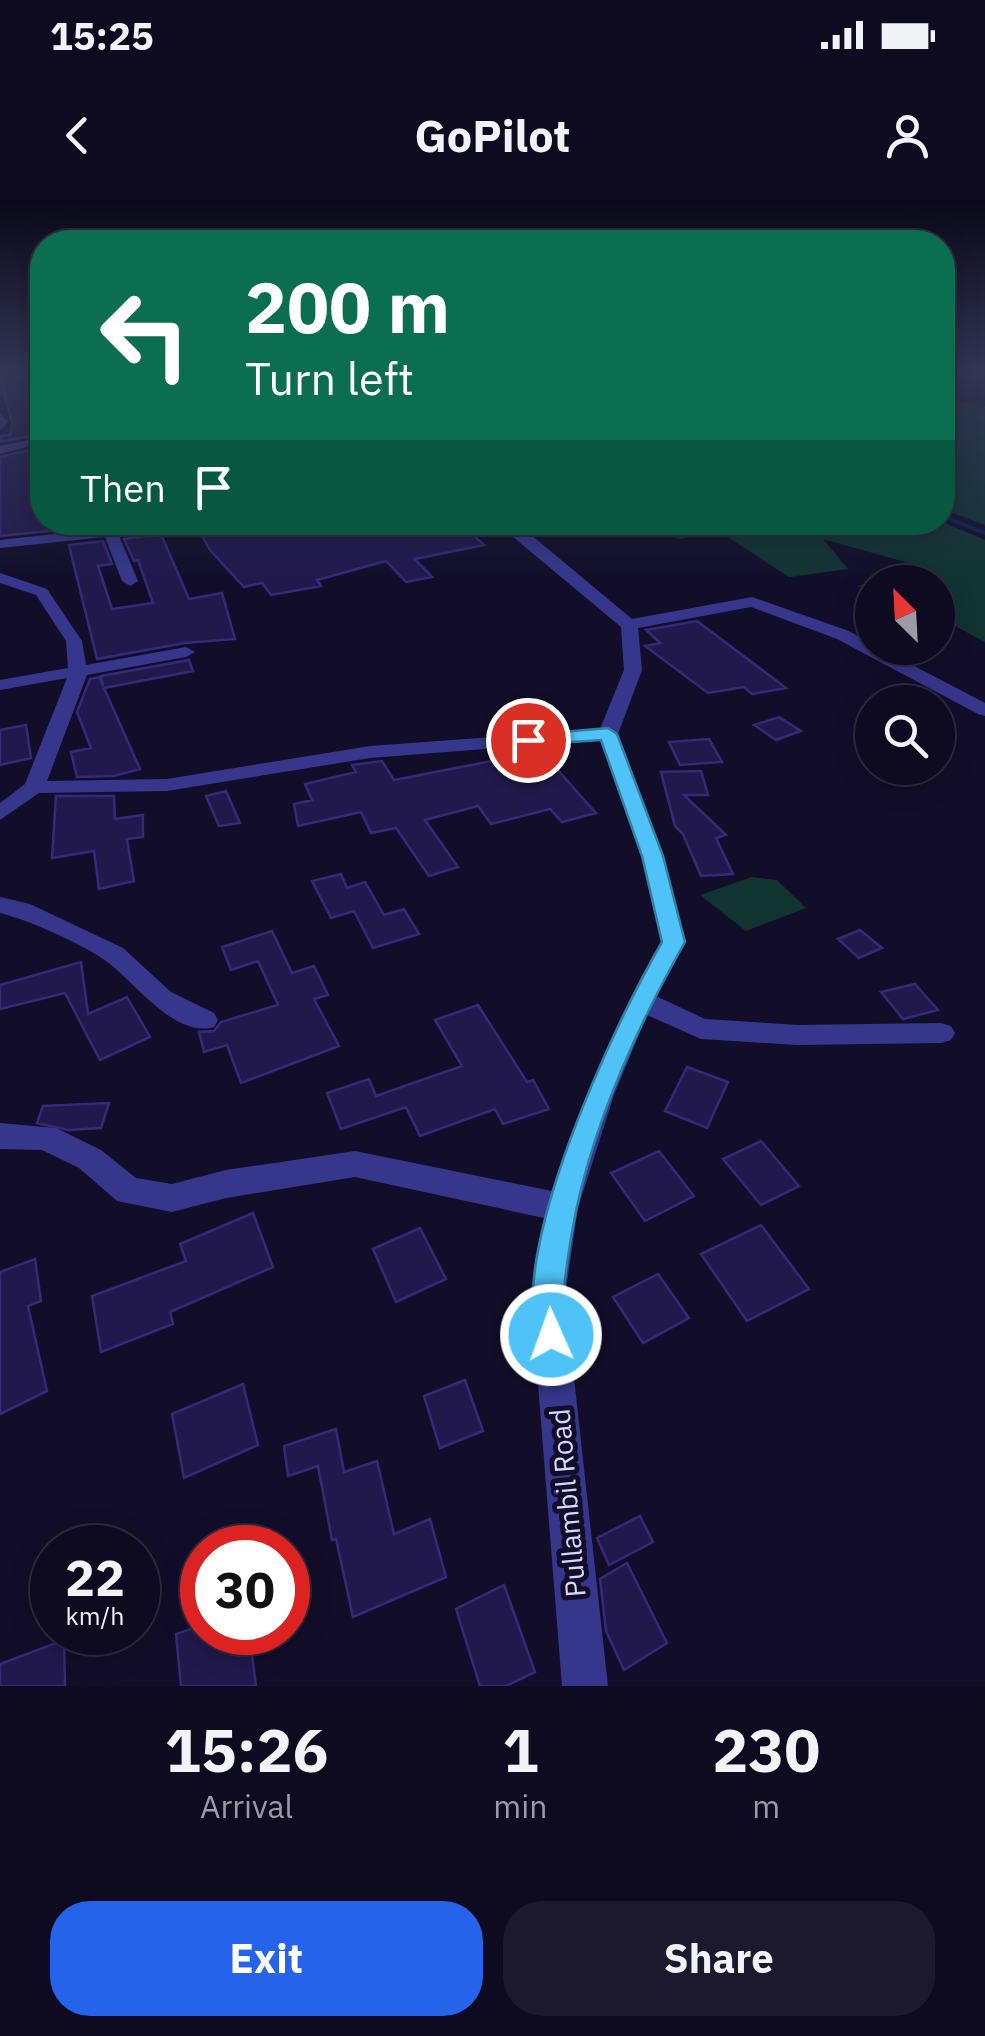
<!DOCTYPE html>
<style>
:root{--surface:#0e0a20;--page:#1c182d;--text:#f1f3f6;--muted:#9b9aa5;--line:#2e2b3e;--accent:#2563eb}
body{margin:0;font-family:"IBM Plex Sans",sans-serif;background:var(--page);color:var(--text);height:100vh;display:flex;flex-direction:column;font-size:38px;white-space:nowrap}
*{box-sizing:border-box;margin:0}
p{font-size:32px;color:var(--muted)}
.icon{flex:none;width:55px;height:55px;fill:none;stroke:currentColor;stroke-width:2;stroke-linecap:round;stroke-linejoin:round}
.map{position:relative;height:1486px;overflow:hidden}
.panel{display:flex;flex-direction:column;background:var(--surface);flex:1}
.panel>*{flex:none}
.top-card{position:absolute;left:30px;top:30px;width:925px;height:305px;border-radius:40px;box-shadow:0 5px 25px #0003,0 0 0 2px var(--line);background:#0b6e4f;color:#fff;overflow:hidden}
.needle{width:65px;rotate:336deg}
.fabs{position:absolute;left:855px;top:365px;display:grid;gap:20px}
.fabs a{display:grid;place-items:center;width:100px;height:100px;border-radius:50%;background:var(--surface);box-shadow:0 5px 25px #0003,0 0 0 2px var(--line);font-size:50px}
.speed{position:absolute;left:30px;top:1325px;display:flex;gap:20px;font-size:50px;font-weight:700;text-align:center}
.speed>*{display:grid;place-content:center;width:130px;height:130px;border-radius:50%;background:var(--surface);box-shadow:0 5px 25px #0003,0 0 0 2px var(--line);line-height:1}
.speed small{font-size:25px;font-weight:400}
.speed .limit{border:15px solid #d22;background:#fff;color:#111}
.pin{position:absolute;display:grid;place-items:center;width:85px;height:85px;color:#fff;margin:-42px;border:5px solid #fff;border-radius:50%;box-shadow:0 2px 10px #0007}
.me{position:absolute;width:110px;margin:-55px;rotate:358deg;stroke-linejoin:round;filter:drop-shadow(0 0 8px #0008)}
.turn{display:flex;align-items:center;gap:35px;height:210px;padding:0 50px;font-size:45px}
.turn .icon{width:130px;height:130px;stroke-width:2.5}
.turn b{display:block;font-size:70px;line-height:85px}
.then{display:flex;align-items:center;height:95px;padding:0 50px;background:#0003;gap:20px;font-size:38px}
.eta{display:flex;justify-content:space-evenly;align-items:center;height:170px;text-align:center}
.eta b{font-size:60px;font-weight:800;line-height:70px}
.primary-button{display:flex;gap:20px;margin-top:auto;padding:20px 50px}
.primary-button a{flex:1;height:115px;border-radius:40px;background:var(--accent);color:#fff;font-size:40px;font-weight:800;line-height:115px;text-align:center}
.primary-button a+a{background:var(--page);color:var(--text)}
.status{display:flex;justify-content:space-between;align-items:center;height:70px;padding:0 50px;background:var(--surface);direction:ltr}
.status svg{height:28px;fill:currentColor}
header{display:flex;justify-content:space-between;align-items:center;height:130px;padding:0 50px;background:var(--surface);font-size:45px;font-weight:800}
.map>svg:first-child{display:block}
</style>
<div class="status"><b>15:25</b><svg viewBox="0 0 49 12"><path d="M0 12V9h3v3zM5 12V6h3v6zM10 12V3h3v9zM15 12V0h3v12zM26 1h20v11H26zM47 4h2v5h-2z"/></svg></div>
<header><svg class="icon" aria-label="back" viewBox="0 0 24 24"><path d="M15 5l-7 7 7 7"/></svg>GoPilot<svg class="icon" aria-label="person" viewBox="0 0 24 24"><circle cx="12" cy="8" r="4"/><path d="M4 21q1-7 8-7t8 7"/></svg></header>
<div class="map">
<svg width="985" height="1486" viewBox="0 0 985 1486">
<rect width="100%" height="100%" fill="#120e2a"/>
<path fill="#113431" d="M943,199L985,206V325L943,309Z
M942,322L985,340V442L938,417V382H872V391L858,386L893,372L905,362L823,339L848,369L789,377L720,332L679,339L635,323Z
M752,677L777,680L806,708L746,731L700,695Z"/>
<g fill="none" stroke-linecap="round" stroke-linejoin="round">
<path stroke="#07234b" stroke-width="4" d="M942,316L985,333"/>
</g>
<path fill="#21194c" stroke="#35297a" stroke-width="2.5" d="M42,176V234L0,242V236L10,235L12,222L0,180Z
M42,247V322H49V331L0,336V257Z
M237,322H459L484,345L415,359L432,377L406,382L386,361L317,380L321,386L271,395L262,383L244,387L210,350L198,329Z
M161,334L189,399L222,393L235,439L185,443L97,459L69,345L103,341L112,364L98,366L112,409L153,403L138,360L134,361L124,339Z
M697,421L786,488L752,494L744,487L708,493L645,446L660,443L646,430Z
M189,460L193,471L104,488L140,569L114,576L77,577L71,552L91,548L77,512L90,479L99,477L103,486L101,476Z
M779,517L801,531L776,540L754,525Z
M26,525L31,558L0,565V530Z
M709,539L722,562L680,565L669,542Z
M507,558L514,567L548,559L596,613L562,622L550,609L491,624L478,606L425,620L458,667L429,676L396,628L371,633L361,612L298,626L294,604L312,600L305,584L356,572L352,565L382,561L394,580Z
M701,571L708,595H684L726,635L716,638L733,674L701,676L683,634L675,626L661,572Z
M226,591L240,623L219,626L206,596Z
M56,596H114L115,619L143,615V637L127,639L134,681L99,689L94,651L52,658Z
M341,674L347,688L365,682L384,715L404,709L419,734L373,748L354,711L331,718L312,681Z
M860,730L882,748L859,758L838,739Z
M272,731L292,773L314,766L328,795L314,799L339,846L241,883L227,845L204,852L199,832L214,831L221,822L278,805L258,761L231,770L222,747Z
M81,762L88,814L127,797L150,837L100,860L65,793L0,809V785Z
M915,784L938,810L903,819L881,792Z
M478,805L527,882L533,880L549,909L503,924L495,909L420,936L406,907L341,929L327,893L369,879L376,896L462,866L435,820Z
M687,867L728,882L707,928L665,911Z
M109,903L101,928L68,930L37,923L43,906Z
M761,941L799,986L761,1005L723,959Z
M659,951L694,996L645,1021L611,973Z
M253,1013L273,1067L170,1112L173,1124L101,1152L92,1096L186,1061L180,1044Z
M761,1025L809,1089L747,1121L701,1054Z
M420,1028L446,1079L396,1102L373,1049Z
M35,1059L41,1101L28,1106L47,1191L0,1214V1072Z
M658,1074L689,1118L643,1143L613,1097Z
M465,1180L483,1231L440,1248L424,1196Z
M243,1184L258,1245L184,1278L172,1214Z
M336,1229L344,1272L377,1261L394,1334L430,1319L446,1377L353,1417L336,1339L332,1340L318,1266L288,1276L284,1246Z
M640,1316L653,1342L609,1365L597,1338Z
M627,1363L667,1443L624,1470L606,1431L600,1379Z
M504,1385L535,1472L506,1486H480L456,1409Z
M202,1425V1432H249L256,1486H181L176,1434Z
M64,1440L65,1486H0V1464Z"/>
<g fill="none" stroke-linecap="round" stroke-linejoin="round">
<path fill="#36378c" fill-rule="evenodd" d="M0,212L8,222L0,230Z
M42,237V243L0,254V246Z
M165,322H215L119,336L138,381L130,386L122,381L105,337L0,348V340Z
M495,322H511L530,334L632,419L752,397L849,431L872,444V448H880L985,503V516L978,514L837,439L751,407L638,428L642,470L618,534L663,656L686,742L656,796L705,819L798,825L941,823L951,826L955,833L951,840L941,843L798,845L701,839L647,815L614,895L578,1008L565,1096L608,1486H562L531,1096L544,1018L355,977L226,998L172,1012L117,1001L79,968L42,950L0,949V923L56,928L101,950L136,978L172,984L226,970L355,951L552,991C581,904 614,821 662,742L641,656L601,540L370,558L167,591L39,593L0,620V603L25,584L67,478L0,490V480L68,468L66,441L36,395L0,383V373L47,389L82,441L86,465L186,447L195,452L186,457L87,475L47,581L167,579L370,546L600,529L624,470L621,427Z
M0,697L30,704L123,748L171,792L214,813L218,820L214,827C175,839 133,780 106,761C82,744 29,720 0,713Z"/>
</g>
<linearGradient id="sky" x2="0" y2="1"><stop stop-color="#0a0817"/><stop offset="0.45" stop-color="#333655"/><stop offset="1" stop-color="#333655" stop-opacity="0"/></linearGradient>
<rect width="985" height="380" fill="url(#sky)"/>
<path fill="#4fc3f7" stroke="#337fa1" stroke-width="2.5" d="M608,528L617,534L663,656L685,742C638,825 596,917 576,1011C571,1038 565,1067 564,1094C562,1113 570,1129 563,1147L551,1151L540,1147C503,1058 615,823 662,742L642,656L601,540L528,545L520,540L528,535Z"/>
<g text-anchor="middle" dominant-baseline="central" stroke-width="10" stroke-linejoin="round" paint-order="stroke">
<g font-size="28" fill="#dad7ff" stroke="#120e2a">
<text transform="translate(567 1303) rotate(-95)">Pullambil Road</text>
</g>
</g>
</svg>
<div class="fabs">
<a><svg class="needle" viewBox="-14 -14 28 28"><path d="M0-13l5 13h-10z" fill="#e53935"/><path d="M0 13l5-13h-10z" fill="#9b9aa5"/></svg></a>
<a><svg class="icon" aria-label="search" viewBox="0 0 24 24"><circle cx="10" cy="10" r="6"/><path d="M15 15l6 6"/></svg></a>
</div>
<div class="speed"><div>22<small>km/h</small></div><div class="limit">30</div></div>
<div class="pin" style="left:528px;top:540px;background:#d93025"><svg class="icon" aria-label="arrive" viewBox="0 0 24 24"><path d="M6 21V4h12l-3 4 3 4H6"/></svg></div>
<svg class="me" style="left:551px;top:1135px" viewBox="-20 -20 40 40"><circle r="17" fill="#4fc3f7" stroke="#fff" stroke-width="3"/><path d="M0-11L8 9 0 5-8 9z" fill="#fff"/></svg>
<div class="top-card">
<div class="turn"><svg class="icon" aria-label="left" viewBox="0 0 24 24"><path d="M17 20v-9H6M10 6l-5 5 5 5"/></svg><div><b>200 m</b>Turn left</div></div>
<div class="then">Then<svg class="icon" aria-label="arrive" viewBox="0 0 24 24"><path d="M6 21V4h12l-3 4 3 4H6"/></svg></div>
</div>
</div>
<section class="panel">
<div class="eta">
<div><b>15:26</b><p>Arrival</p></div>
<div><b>1</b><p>min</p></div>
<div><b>230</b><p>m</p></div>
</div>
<div class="primary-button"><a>Exit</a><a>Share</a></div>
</section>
